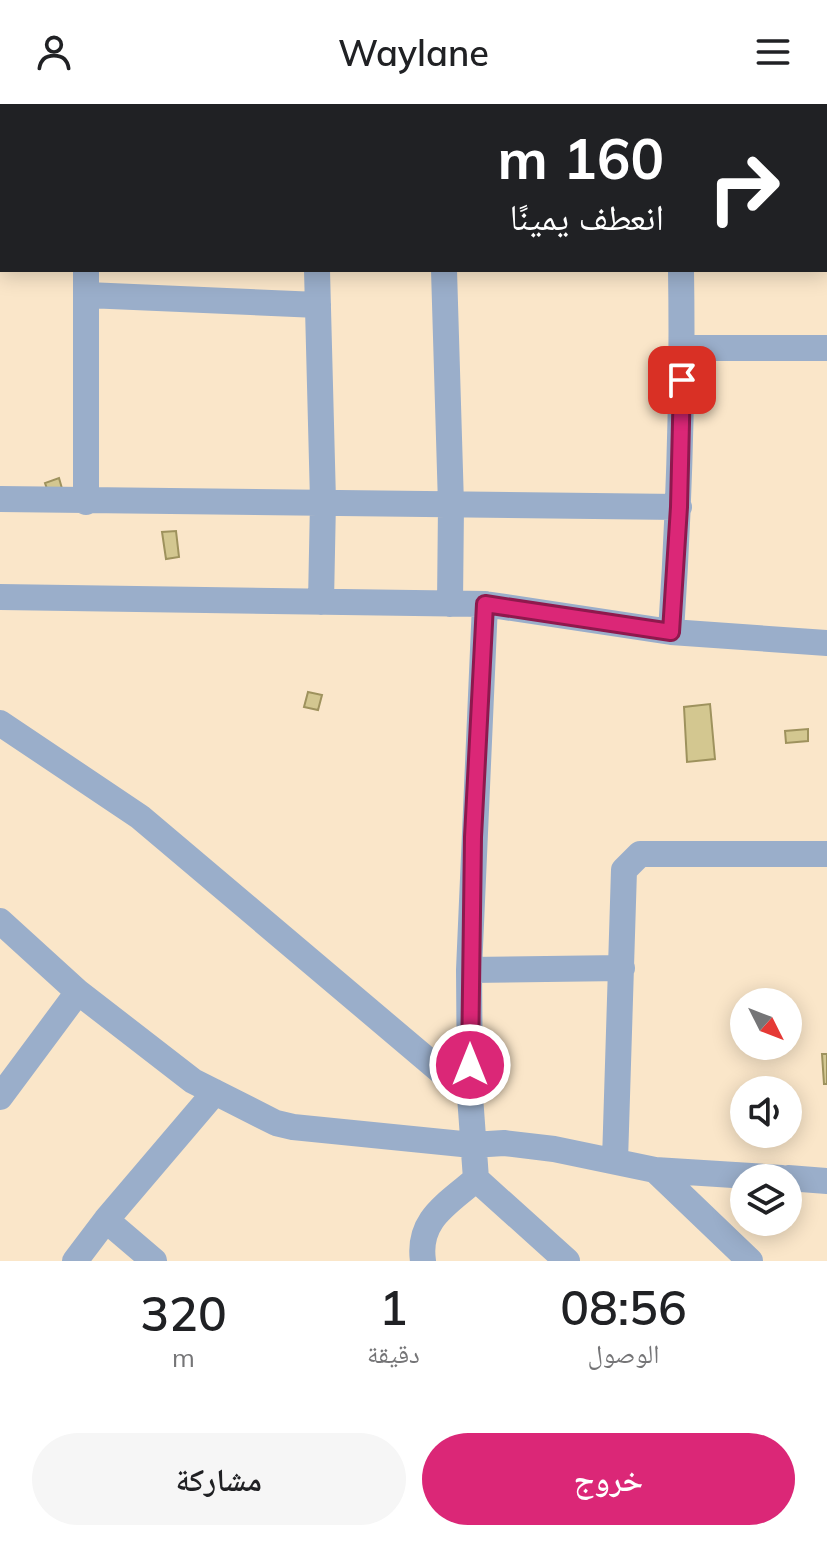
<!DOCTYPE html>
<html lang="ar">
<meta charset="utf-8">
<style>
:root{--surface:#fff;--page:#f6f6f6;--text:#202124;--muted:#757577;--accent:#db2777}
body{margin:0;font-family:Mulish,"Noto Naskh Arabic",sans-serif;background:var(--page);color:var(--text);direction:rtl;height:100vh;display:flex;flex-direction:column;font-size:30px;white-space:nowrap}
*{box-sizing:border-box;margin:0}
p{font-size:26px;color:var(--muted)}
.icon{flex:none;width:44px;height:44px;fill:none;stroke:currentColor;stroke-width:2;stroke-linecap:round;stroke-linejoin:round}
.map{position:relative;height:1157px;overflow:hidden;direction:ltr}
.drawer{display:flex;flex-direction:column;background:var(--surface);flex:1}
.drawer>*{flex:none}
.banner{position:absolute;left:0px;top:0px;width:828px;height:168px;box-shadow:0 4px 20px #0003;direction:rtl;background:#202124;color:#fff;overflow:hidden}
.needle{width:52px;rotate:132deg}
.tools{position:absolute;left:730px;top:884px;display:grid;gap:16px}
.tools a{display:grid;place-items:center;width:72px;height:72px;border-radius:50%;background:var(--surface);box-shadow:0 4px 20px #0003;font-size:40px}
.pin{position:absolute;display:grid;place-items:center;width:68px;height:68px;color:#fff;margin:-34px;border-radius:16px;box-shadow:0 4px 12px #0006}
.me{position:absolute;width:88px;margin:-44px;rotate:0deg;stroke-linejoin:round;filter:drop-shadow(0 0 6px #0008)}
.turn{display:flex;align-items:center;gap:28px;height:168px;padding:0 32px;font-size:36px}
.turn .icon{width:104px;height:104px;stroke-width:2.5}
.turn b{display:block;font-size:56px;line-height:68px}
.eta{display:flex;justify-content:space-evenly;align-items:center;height:136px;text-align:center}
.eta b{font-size:48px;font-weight:600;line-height:56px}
.action{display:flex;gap:16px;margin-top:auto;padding:16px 32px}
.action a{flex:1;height:92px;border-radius:48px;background:var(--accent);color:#fff;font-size:32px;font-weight:600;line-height:92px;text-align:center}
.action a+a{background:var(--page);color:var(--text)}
header{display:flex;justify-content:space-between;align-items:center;height:104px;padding:0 32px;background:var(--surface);font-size:36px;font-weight:600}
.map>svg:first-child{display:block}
</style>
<header><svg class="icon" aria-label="menu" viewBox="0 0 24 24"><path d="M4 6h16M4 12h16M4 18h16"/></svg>Waylane<svg class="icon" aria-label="person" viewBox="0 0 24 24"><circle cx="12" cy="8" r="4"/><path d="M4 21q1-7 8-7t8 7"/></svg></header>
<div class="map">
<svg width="827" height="1157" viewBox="0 0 827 1157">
<rect width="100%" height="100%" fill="#fae6c9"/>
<path fill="#d3c790" stroke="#9e925d" stroke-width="2" d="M59,374L65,395L52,399L45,379Z
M176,427L179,453L166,455L162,428Z
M308,588L322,591L318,606L304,603Z
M710,600L715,655L687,658L684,603Z
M808,625V637L786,639L785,627Z
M822,950H827V980H824Z"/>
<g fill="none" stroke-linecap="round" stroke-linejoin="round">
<path stroke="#9aaeca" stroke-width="26" d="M77,0V2
M313,0V2
M439,0V2
M684,2V0
M0,100H2
M317,166L323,397L321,498
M444,166L451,401L450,500
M87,191L318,201
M682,244H827
M0,395L679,403
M86,398V166
M0,493L485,500L671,528L827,539
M671,528C679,407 683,287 681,166
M0,619L140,713L470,992
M0,817L78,888L193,977L276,1019L293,1023L472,1041L504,1039L554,1045L655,1066L782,1074
M469,866L622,864
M0,993L78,888
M615,1057L624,766L640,750H827
M655,1066L750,1157
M788,1074L827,1077
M476,1075L567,1157
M106,1116L154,1157
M75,1157L106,1116L215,988
M423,1157C417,1115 448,1100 476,1075L470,992L469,866L485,500"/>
</g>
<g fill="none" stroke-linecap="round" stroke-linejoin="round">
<g stroke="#8e194d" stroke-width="20">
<path id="route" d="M470,961L473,733L485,500L671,528L679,403L682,276"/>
</g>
<use href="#route" stroke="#db2777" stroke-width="14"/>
</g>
</svg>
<div class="tools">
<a><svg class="needle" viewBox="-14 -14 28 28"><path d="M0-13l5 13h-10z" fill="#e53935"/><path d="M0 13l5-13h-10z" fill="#757577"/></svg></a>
<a><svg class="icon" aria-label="sound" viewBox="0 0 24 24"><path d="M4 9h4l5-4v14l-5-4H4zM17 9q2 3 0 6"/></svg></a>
<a><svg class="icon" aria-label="layers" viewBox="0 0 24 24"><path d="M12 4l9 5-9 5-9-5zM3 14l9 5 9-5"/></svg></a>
</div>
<div class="pin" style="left:682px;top:276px;background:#d93025"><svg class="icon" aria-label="arrive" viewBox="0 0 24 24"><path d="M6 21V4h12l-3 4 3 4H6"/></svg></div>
<svg class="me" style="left:470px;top:961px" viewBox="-20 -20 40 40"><circle r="17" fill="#db2777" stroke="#fff" stroke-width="3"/><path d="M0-11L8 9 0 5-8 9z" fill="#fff"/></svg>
<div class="banner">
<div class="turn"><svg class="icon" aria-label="right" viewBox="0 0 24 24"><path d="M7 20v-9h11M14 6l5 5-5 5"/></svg><div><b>160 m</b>انعطف يمينًا</div></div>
</div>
</div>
<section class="drawer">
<div class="eta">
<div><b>08:56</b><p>الوصول</p></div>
<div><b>1</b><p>دقيقة</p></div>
<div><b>320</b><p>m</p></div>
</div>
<div class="action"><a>خروج</a><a>مشاركة</a></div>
</section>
